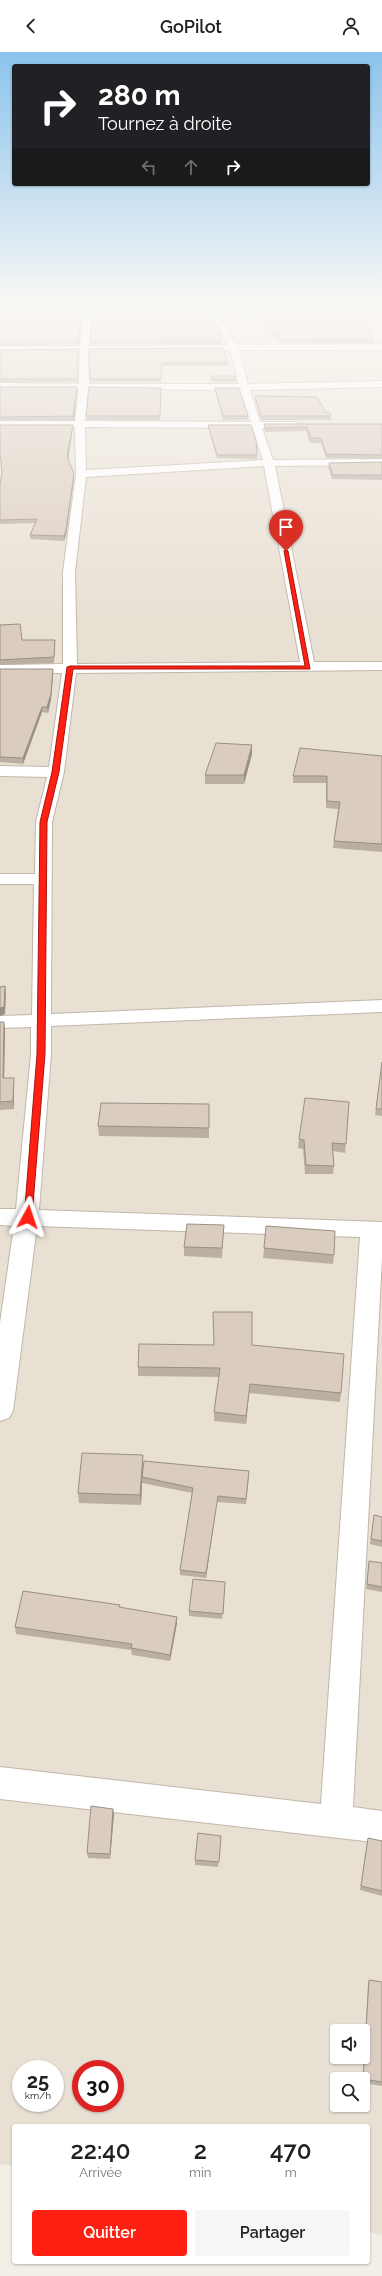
<!DOCTYPE html>
<html lang="fr">
<meta charset="utf-8">
<style>
:root{--surface:#fff;--page:#f6f6f6;--text:#202124;--muted:#757577;--accent:#ff2013}
body{margin:0;font-family:Raleway,sans-serif;background:var(--page);color:var(--text);height:100vh;display:flex;flex-direction:column;font-size:15px;white-space:nowrap}
*{box-sizing:border-box;margin:0}
p{font-size:13px;color:var(--muted)}
.icon{flex:none;width:22px;height:22px;fill:none;stroke:currentColor;stroke-width:2;stroke-linecap:round;stroke-linejoin:round}
.map{position:relative;flex:1;overflow:hidden}
.side{position:absolute;left:12px;top:2072px;width:358px;height:140px;display:flex;flex-direction:column;background:var(--surface);border-radius:4px;box-shadow:0 1px 3px #0004}
.side>*{flex:none}
.hud{position:absolute;left:12px;top:12px;width:358px;height:122px;border-radius:4px;box-shadow:0 1px 3px #0004;background:#202124;color:#fff;overflow:hidden}
.fabs{position:absolute;left:330px;top:1972px;display:grid;gap:8px}
.fabs a{display:grid;place-items:center;width:40px;height:40px;border-radius:4px;background:var(--surface);box-shadow:0 1px 3px #0004;font-size:20px}
.speed{position:absolute;left:12px;top:2008px;display:flex;gap:8px;font-size:20px;font-weight:700;text-align:center}
.speed>*{display:grid;place-content:center;width:52px;height:52px;border-radius:50%;background:var(--surface);box-shadow:0 1px 3px #0004;line-height:1}
.speed small{font-size:10px;font-weight:400}
.speed .limit{border:6px solid #d22;background:#fff;color:#111}
.pin{position:absolute;display:grid;place-items:center;width:34px;height:34px;color:#fff;margin:-41px -17px;border-radius:50% 50% 50% 0;rotate:-45deg;box-shadow:0 0 4px #0007}
.pin .icon{rotate:45deg}
.me{position:absolute;width:44px;margin:-22px;rotate:5deg;stroke-linejoin:round;filter:drop-shadow(0 0 3px #0008)}
.turn{display:flex;align-items:center;gap:14px;height:84px;padding:0 20px;font-size:18px}
.turn .icon{width:52px;height:52px;stroke-width:2.5}
.turn b{display:block;font-size:28px;line-height:34px}
.lanes{display:flex;align-items:center;height:38px;padding:0 20px;background:#0003;justify-content:center;gap:20px;direction:ltr}
.lanes .off{opacity:.35}
.eta{display:flex;justify-content:space-evenly;align-items:center;height:68px;text-align:center}
.eta b{font-size:24px;font-weight:600;line-height:28px}
.button{display:flex;gap:8px;margin-top:auto;padding:8px 20px}
.button a{flex:1;height:46px;border-radius:4px;background:var(--accent);color:#fff;font-size:16px;font-weight:600;line-height:46px;text-align:center}
.button a+a{background:var(--page);color:var(--text)}
header{display:flex;justify-content:space-between;align-items:center;height:52px;padding:0 20px;background:var(--surface);font-size:18px;font-weight:600}
.map>svg:first-child{display:block}
</style>
<header><svg class="icon" aria-label="back" viewBox="0 0 24 24"><path d="M15 5l-7 7 7 7"/></svg>GoPilot<svg class="icon" aria-label="person" viewBox="0 0 24 24"><circle cx="12" cy="8" r="4"/><path d="M4 21q1-7 8-7t8 7"/></svg></header>
<div class="map">
<svg width="382" height="2224" viewBox="0 0 382 2224">
<rect width="100%" height="100%" fill="#f4efe6"/>
<path fill="#e9e0d4" fill-rule="evenodd" d="M0,258H382V2183L368,2180V2074H14V2114L0,2112ZM337,1979H363V2005H337ZM21,2017H55V2051H21ZM81,2017H115V2051H81ZM337,2027H363V2053H337Z"/>
<g fill="none" stroke-linecap="round" stroke-linejoin="round">
<g stroke="#c1b6a8" stroke-width="2">
<path id="street" d="M84,258H92V261L209,260L208,258H216L217,260H294V264L220,265L237,293L382,292V298H239L248,332L382,329V335L250,338L260,370H295L300,373L295,376H262L273,408L382,407V413L275,414L314,610H382V618L76,621L64,720L52,770L51,962L382,948V960L51,974V1002L39,1158L382,1170V1206L353,1755L382,1759V1791L0,1747V1715L321,1752L360,1185L37,1174L13,1359L9,1366L0,1369V1271L14,1174L0,1173V1157H16L31,1002V975L0,976V964L32,963L34,832H0V822H35L36,770L47,725L0,724V714L49,715L62,621H0V613L63,612V520L76,422L75,375H0V369H75L79,337H0V331L79,332L80,299L0,300V294H80L83,266H0V262L84,261ZM212,265L228,293L89,294L91,266ZM230,298L239,332H89L88,299ZM88,337L240,338L251,370L85,369ZM85,375L252,376L263,408L86,418ZM264,414L300,610L77,612L75,520L86,425Z
M382,258V262L331,263L327,261L331,259Z"/>
</g>
<g stroke="#ecb45c" stroke-width="2">
<path id="primary" d="M366,258H375L382,263V269Z"/>
</g>
<use href="#street" fill="#fff" fill-rule="evenodd"/>
<use href="#primary" fill="#ffd795" fill-rule="evenodd"/>
</g>
<path fill="#bbafa3" d="M0,258H83L82,260L0,261Z
M93,258H209L207,259L94,260Z
M260,263L371,280V283L373,287V291H280L260,266Z
M0,264L81,265L79,292L0,294Z
M222,288V292H91L90,289Z
M78,297V330L0,331V298Z
M89,297L227,311V314H162L161,330H90Z
M211,324L236,327V330H212Z
M0,335H77V338L74,368L0,369Z
M161,336L160,368H87L86,364Z
M215,336L248,364V368H223L215,339Z
M255,344L326,361L331,364V368H261L255,348Z
M264,372H382V407L326,406L321,391H310L306,379L265,380L264,376Z
M73,373V376L68,405L74,426L66,483L64,489L30,487V483L35,471L0,472V433L2,421Z
M208,373L257,403V407L217,406L208,376Z
M382,410V428L332,427L328,415L329,411Z
M0,573L22,588H55V593L54,611L0,613Z
M0,617H53V622L51,647L48,661L42,660L23,712L0,710Z
M252,702L244,732H205V723Z
M382,704V800L333,796L338,757L326,756V731H293V724Z
M0,970L5,977L4,1026H14V1057L0,1058Z
M382,1010V1064L375,1063Z
M349,1050L345,1101L333,1099L334,1114L333,1122H305L303,1097L298,1096L299,1087Z
M209,1052V1086L99,1084L98,1074Z
M224,1173L222,1206L184,1204V1195Z
M264,1196L334,1203L333,1212L263,1206Z
M213,1260L252,1293L341,1341L340,1350L249,1341L246,1372L214,1369V1360L219,1325L138,1324V1315L214,1293Z
M143,1412V1422L249,1424L246,1452L217,1450L206,1526L180,1523V1518L192,1441L142,1431V1428L141,1453L79,1451L78,1441Z
M374,1463L382,1465V1495L370,1492Z
M369,1509L382,1511V1540L366,1537Z
M225,1535L222,1567L189,1564V1559Z
M120,1555L177,1571L170,1609L132,1603L131,1598L16,1582L15,1575Z
M114,1762L110,1807L88,1806L87,1801Z
M221,1784L218,1815L195,1813V1808Z
M382,1789V1844L360,1838L367,1791Z
M369,1928L382,1930V2034L363,2031V2027L368,1932Z"/>
<path fill="#998f85" d="M81,265V268L79,292L78,289Z
M77,335V338L74,368L73,364Z
M73,373V376L68,408L67,404Z
M74,422V426L66,483L64,489V484Z
M53,617V622L51,647L48,661L47,655Z
M42,655V660L23,712V706Z
M252,693V702L244,732V723Z
M5,934L6,942L5,962L0,964V956Z
M4,970L5,977L4,1034L3,1026Z
M14,1026V1057L13,1049Z
M250,1332L249,1341L246,1372V1364Z
M143,1403V1412L141,1453L140,1443Z
M218,1444L217,1450L206,1526V1521Z
M177,1565V1571L170,1609V1603Z
M113,1757L114,1762L110,1807V1802Z"/>
<path fill="#daccbe" stroke="#998f85" d="M360,261L371,280H369L373,287L281,288L260,263Z
M211,263L219,278L222,288L90,289L92,265Z
M0,264L81,265L78,289L0,290Z
M224,296L227,311H162L161,327H90L89,297Z
M78,297L77,327H0V298Z
M211,324H235L236,327H212Z
M0,335H77L73,364L0,365Z
M89,335L161,336L160,364H86Z
M215,336H239L248,364H223Z
M255,344L317,345L326,361H330L331,364H261Z
M264,372H382V403L326,402L321,386H311L307,375L265,376Z
M0,373H73L67,404L74,422L66,478L64,484L30,483L37,467L0,468V433L2,420L0,401Z
M208,373H251L256,388L257,403H217Z
M382,410V423H333L329,411Z
M20,572L22,588H55L54,605L0,608V573Z
M0,617H53L51,642L47,655H42L23,706L0,705Z
M216,691L252,693L244,723H205Z
M300,696L382,704V792L334,789L340,750L327,749V724H293Z
M5,934L4,955L0,956V935Z
M0,970H4L3,1026H14L13,1049L0,1050Z
M382,1010V1057H376Z
M305,1046L349,1050L346,1092L332,1091L334,1114L306,1113L304,1088L299,1087Z
M101,1051L209,1052V1076L98,1074Z
M187,1172L224,1173L222,1196L184,1195Z
M266,1174L335,1179L334,1203L264,1196Z
M213,1260H252V1293L344,1302L341,1341L250,1332L246,1364L214,1360L220,1316L138,1315L139,1292L214,1293Z
M82,1401L143,1403L140,1443L78,1441Z
M144,1409L249,1419L246,1447L218,1444L206,1521L180,1518L193,1436L142,1425Z
M374,1463L382,1465V1489L371,1487Z
M369,1509L382,1511V1535L367,1532Z
M193,1527L225,1530L223,1562L189,1559Z
M23,1539L120,1553L119,1555L177,1565L170,1603L131,1596L132,1592L15,1575Z
M91,1754L113,1757L110,1802L87,1801Z
M198,1781L221,1784L219,1810L195,1808Z
M368,1786L382,1789V1839L361,1834Z
M369,1928L382,1930V2030L363,2027Z"/>
<linearGradient id="sky" x2="0" y2="1"><stop stop-color="#8ac3ed"/><stop offset="0.45" stop-color="#faf8f4"/><stop offset="1" stop-color="#faf8f4" stop-opacity="0"/></linearGradient>
<rect width="382" height="569" fill="url(#sky)"/>
<path fill="#ff2013" stroke="#a6150c" d="M286,497L288,499L310,617H73L59,720L47,770L45,1002L32,1165L28,1168L24,1167L37,1002L40,770L52,720L67,615L70,614H305L284,499Z"/>
</svg>
<div class="fabs">
<a><svg class="icon" aria-label="sound" viewBox="0 0 24 24"><path d="M4 9h4l5-4v14l-5-4H4zM17 9q2 3 0 6"/></svg></a>
<a><svg class="icon" aria-label="search" viewBox="0 0 24 24"><circle cx="10" cy="10" r="6"/><path d="M15 15l6 6"/></svg></a>
</div>
<div class="speed"><div>25<small>km/h</small></div><div class="limit">30</div></div>
<div class="pin" style="left:286px;top:499px;background:#d93025"><svg class="icon" aria-label="arrive" viewBox="0 0 24 24"><path d="M6 21V4h12l-3 4 3 4H6"/></svg></div>
<svg class="me" style="left:28px;top:1165px" viewBox="-20 -20 40 40"><path d="M0-17L14 15 0 8-14 15z" fill="#ff2013" stroke="#fff" stroke-width="4"/></svg>
<div class="hud">
<div class="turn"><svg class="icon" aria-label="right" viewBox="0 0 24 24"><path d="M7 20v-9h11M14 6l5 5-5 5"/></svg><div><b>280 m</b>Tournez à droite</div></div>
<div class="lanes"><svg class="icon off" aria-label="left" viewBox="0 0 24 24"><path d="M17 20v-9H6M10 6l-5 5 5 5"/></svg><svg class="icon off" aria-label="ahead" viewBox="0 0 24 24"><path d="M12 20V5M6 11l6-6 6 6"/></svg><svg class="icon" aria-label="right" viewBox="0 0 24 24"><path d="M7 20v-9h11M14 6l5 5-5 5"/></svg></div>
</div>
<section class="side">
<div class="eta">
<div><b>22:40</b><p>Arrivée</p></div>
<div><b>2</b><p>min</p></div>
<div><b>470</b><p>m</p></div>
</div>
<div class="button"><a>Quitter</a><a>Partager</a></div>
</section>
</div>
